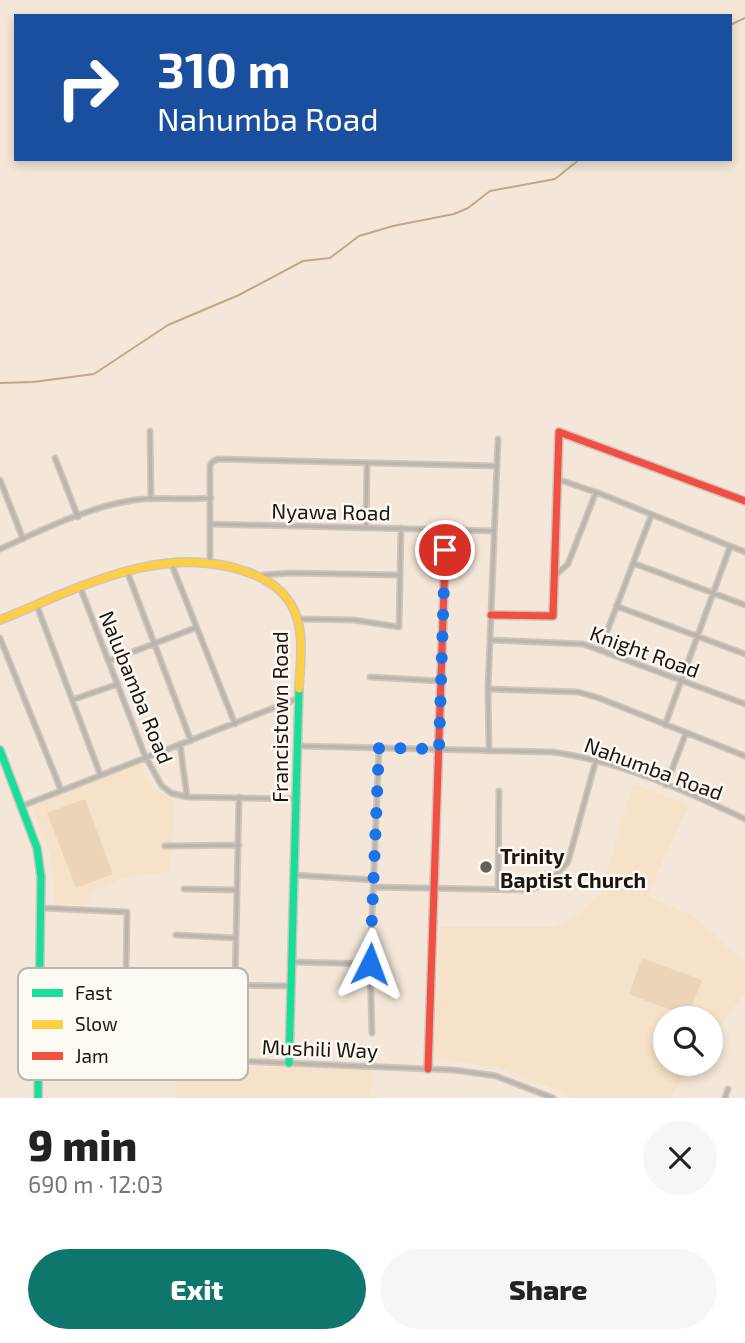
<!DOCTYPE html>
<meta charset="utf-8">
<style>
:root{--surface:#fff;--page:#f6f6f6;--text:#222;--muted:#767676;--accent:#0f766e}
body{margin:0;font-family:"Exo 2",sans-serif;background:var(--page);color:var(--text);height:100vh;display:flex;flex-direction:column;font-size:26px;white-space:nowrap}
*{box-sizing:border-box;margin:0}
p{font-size:23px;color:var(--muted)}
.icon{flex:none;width:38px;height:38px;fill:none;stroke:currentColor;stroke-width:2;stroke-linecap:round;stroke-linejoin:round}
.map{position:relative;height:1098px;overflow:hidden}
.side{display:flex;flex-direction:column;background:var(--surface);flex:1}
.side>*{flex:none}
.hud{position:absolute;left:14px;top:14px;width:718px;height:147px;border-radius:0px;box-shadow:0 4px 10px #0003;background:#1a4fa0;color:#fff;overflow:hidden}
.controls{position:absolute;left:653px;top:1006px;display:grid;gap:14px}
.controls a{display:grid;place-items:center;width:70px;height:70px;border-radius:50%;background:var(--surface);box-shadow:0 4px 10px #0003;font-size:35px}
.pin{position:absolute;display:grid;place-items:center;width:60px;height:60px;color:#fff;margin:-30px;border:4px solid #fff;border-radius:50%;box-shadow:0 2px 7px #0007}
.me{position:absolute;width:77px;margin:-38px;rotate:3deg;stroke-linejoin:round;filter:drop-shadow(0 0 5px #0008)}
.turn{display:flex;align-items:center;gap:24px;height:147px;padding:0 28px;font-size:32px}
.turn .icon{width:91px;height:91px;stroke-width:2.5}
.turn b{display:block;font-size:49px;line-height:60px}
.round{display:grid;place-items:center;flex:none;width:74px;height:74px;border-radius:37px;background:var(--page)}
.head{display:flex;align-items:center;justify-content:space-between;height:119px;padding:0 28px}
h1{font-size:42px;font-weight:800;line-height:52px}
.primary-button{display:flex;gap:14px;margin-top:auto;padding:14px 28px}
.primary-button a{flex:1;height:80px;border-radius:42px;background:var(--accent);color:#fff;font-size:28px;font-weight:800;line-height:80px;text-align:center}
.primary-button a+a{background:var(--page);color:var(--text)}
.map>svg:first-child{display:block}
</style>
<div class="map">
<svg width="745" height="1098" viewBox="0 0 745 1098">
<rect width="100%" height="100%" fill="#f4e7d9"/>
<path fill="#f6e2c9" d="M141,763L149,784L174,802L171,871L123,878L107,886L93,889L88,905L54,904L51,857L32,806Z
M633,784L689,805L647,896L694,916L745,963V992L711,1039L710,1018H665V1064H693L670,1098H568L555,1089L497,1067L439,1059L434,1054L440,927H554L581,912L600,894Z
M176,1066L373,1068L371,1098H176Z"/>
<path fill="#ecd4b8" d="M85,799L113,874L76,888L47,813Z
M642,958L702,980L688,1017L629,994Z"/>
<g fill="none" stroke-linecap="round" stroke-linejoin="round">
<path stroke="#c2a786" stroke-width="2" d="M730,25L745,18
M0,383L33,382L94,374L168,325L239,295L303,261L330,258L359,236L393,226L454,214L468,208L490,191L555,179L580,159"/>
<g stroke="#cfc5bb" stroke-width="7">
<path id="street" d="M150,431L151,499
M55,458L78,517
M557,479L595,492
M0,480L23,539
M210,524L494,531
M366,526L367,464
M0,549C42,530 88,507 134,500C159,497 185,500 211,498
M633,563L745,605
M172,565L235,724
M210,565V466L212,462L218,459L497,466
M127,571L191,741
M263,575L291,573L399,575
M556,575L568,564L596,492L745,552
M80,587L145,756L162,786L171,793L187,797L295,799
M37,606L100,774
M616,606L745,654
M297,619L354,620L399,627L401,528
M0,638L61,790
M490,640L583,644L745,704
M600,650L651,516
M109,661L195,628
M370,677L440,681
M488,689L578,692L599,698L745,756
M72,700L118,684
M665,725L730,547
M180,744L187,797
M298,746L552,752C619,761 684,790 745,819
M489,751L488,689L498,439
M666,785L686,733
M22,806L299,698
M165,846L239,845
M294,875L374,880
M374,887L528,890L541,886L552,879L568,862L596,760
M184,889L237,890
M498,889L499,791
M42,908L127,912L126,977L136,984L291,986
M176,935L236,938
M292,962L370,964
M235,984L239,797
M372,1033L370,964L379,748
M39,1056L167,1058L454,1070L496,1076L553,1098
M725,1098L728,1089"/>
</g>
<g stroke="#cfc5bb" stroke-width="10">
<path id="fast" d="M0,750L37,848L41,877L38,1098
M289,1063L299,689"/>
</g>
<g stroke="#cfc5bb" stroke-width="10">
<path id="slow" d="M0,620C77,589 165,540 250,573C269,580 285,591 294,610C305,634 300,664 299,689"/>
</g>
<g stroke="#cfc5bb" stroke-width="10">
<path id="jam" d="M491,615L553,616L559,432L745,501
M428,1069L446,528"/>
</g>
<use href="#street" stroke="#bbb5ae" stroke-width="3.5"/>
<use href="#fast" stroke="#16e098" stroke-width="7"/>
<use href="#slow" stroke="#ffcf43" stroke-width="7"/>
<use href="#jam" stroke="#f24e42" stroke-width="7"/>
</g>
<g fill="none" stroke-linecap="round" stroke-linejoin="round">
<path stroke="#1a73e8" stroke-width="12" stroke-dasharray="0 21.6" d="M370,964L379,748L439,749L445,550"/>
</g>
<circle fill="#685e54" stroke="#fdf9f3" stroke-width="2.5" cx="486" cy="867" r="7"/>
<g text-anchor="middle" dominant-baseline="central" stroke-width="5" stroke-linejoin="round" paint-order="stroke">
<g font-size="21" fill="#1d150c" stroke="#fdf9f3">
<text transform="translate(331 511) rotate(1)">Nyawa Road</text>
<text transform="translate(645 651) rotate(20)">Knight Road</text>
<text transform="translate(137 687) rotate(68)">Nalubamba Road</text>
<text transform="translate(279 717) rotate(-90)">Francistown Road</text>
<text transform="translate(654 768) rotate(20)">Nahumba Road</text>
<text transform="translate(320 1048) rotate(2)">Mushili Way</text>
</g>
<g font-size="21" font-weight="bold" fill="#1d150c" stroke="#fdf9f3" text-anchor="start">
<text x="500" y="855">Trinity<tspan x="500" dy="24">Baptist Church</tspan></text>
</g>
</g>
<rect x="18" y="968" width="230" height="112" rx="10" fill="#fdf9f3" stroke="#bab5ae" stroke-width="2"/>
<rect x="32" y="989" width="31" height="8" fill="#16e098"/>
<rect x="32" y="1020" width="31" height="9" fill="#ffcf43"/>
<rect x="32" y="1052" width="31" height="8" fill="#f24e42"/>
<g font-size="19" fill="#1d150c">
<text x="75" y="1000">Fast</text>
<text x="75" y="1031">Slow</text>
<text x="75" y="1063">Jam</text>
</g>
</svg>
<div class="controls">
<a><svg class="icon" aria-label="search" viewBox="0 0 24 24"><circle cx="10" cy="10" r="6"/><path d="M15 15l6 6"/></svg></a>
</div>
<div class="pin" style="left:445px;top:550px;background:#d93025"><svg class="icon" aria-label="arrive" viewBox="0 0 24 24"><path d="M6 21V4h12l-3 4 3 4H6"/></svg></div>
<svg class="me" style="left:370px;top:964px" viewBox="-20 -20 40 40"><path d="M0-17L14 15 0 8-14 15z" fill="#1a73e8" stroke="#fff" stroke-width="4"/></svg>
<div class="hud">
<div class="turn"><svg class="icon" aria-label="right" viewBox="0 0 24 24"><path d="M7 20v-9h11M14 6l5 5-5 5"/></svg><div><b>310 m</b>Nahumba Road</div></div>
</div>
</div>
<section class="side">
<div class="head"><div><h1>9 min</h1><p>690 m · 12:03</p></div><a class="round"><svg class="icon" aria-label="close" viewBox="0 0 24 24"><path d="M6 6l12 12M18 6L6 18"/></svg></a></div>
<div class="primary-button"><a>Exit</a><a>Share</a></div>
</section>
